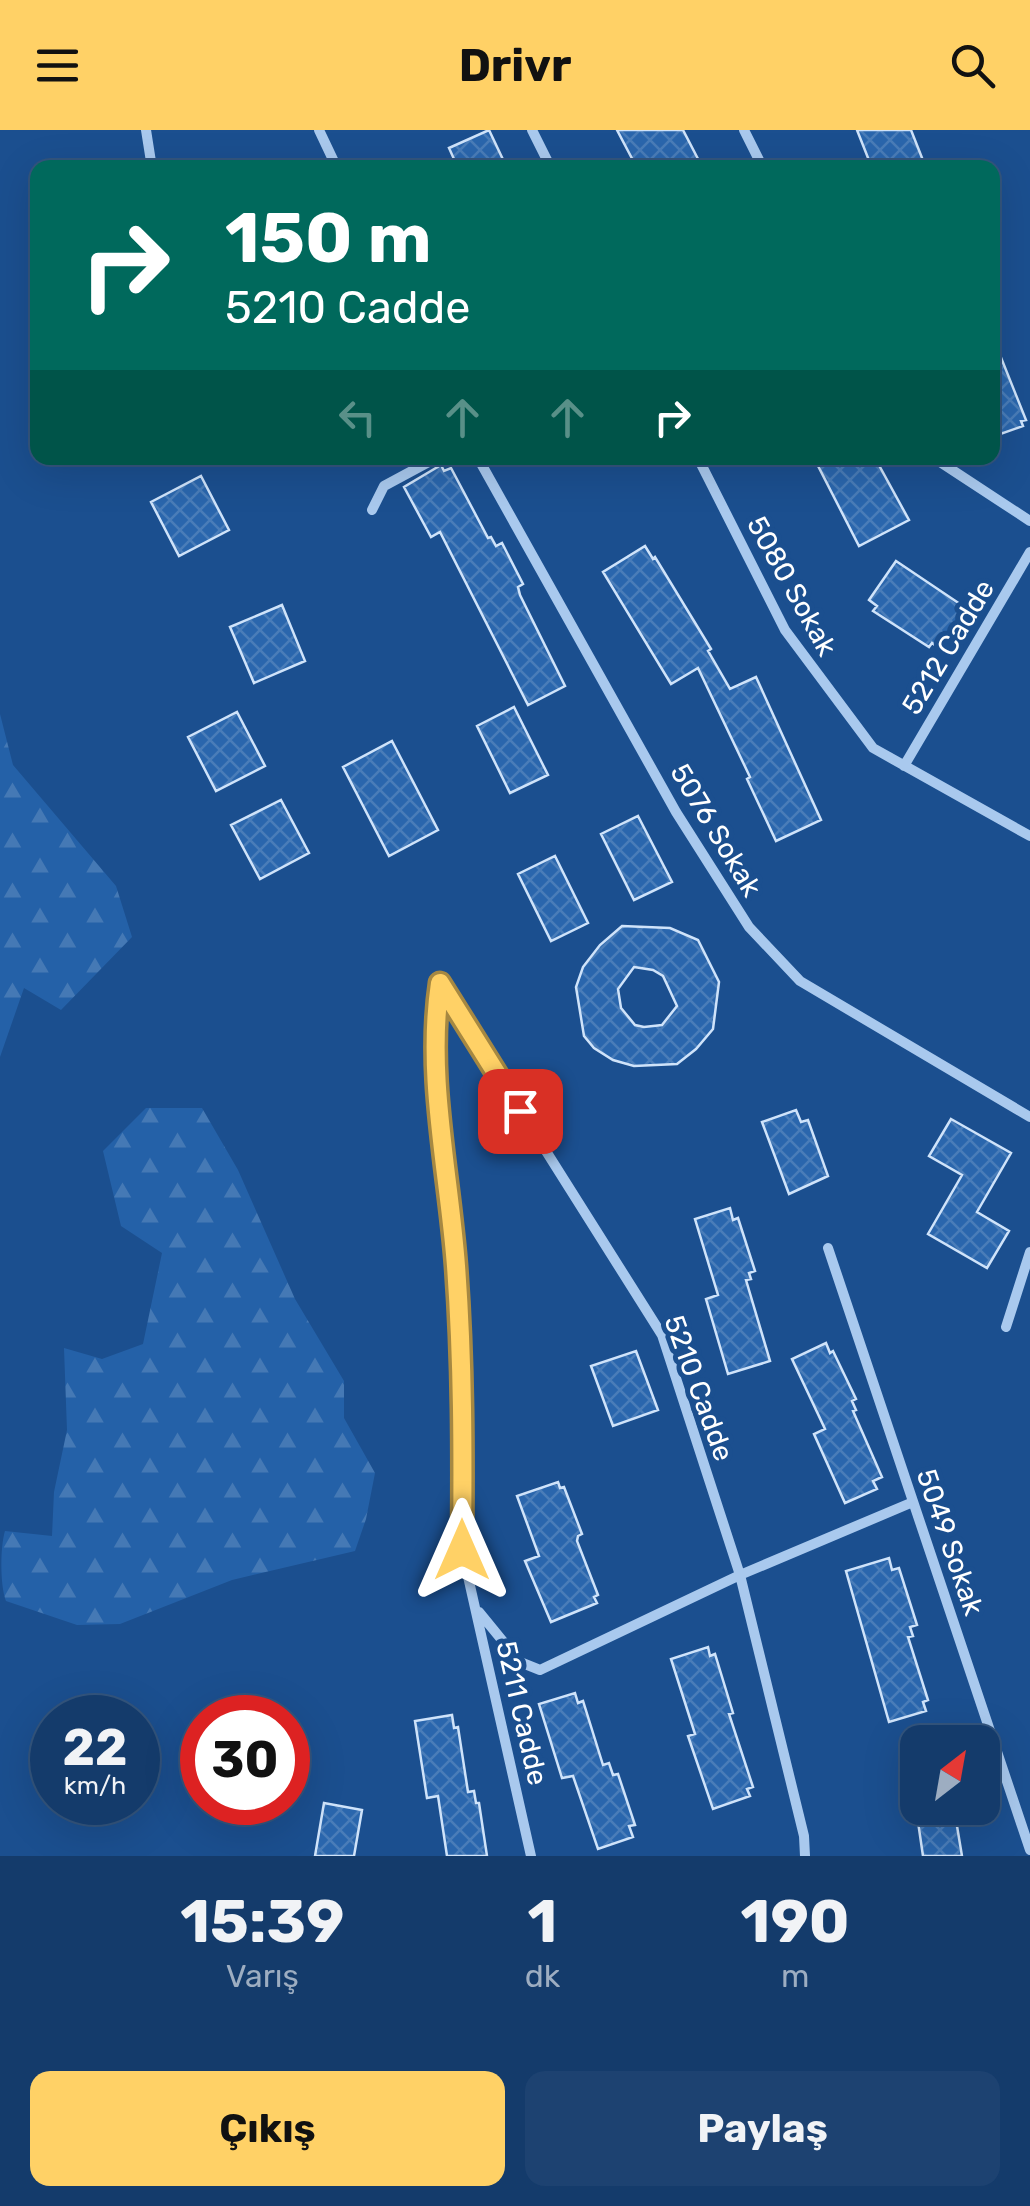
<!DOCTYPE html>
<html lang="tr">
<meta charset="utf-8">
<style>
:root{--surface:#143b6b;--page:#1d4271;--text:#f1f3f6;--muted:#9dadc1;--line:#33557e;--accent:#ffd166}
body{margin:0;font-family:Rubik,sans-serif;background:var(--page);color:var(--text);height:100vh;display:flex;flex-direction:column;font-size:38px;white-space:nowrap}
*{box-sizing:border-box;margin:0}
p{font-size:32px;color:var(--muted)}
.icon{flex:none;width:55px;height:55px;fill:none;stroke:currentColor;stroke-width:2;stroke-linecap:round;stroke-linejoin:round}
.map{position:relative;height:1726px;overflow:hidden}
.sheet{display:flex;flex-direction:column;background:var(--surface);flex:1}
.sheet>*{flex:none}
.hud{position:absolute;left:30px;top:30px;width:970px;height:305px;border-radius:20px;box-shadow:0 10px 40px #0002,0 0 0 2px var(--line);background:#00695c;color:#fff;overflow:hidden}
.needle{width:65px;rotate:31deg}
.buttons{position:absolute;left:900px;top:1595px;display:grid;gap:20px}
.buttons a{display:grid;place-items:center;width:100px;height:100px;border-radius:20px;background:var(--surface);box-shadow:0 10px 40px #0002,0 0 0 2px var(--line);font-size:50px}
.speed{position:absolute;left:30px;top:1565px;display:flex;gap:20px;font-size:50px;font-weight:700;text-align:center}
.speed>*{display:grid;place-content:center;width:130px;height:130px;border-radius:50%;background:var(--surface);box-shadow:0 10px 40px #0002,0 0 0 2px var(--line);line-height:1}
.speed small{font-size:25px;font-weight:400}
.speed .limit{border:15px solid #d22;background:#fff;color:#111}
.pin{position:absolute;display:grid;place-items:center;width:85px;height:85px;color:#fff;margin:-42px;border-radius:20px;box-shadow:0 5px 15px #0006}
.me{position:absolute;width:110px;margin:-55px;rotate:0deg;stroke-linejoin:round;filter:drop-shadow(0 0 8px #0008)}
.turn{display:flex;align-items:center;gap:35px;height:210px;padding:0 30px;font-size:45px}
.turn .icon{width:130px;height:130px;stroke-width:2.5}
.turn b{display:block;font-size:70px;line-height:85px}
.lanes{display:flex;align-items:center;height:95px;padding:0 30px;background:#0003;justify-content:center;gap:50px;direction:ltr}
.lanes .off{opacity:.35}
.eta{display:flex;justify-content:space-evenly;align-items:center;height:170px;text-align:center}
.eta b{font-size:60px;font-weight:700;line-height:70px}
.action{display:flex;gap:20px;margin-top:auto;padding:20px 30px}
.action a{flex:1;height:115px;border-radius:20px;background:var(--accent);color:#111;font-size:40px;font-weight:700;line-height:115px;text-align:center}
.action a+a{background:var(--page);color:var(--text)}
header{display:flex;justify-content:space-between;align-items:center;height:130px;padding:0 30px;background:var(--accent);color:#111;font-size:45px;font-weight:700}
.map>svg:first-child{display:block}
</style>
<header><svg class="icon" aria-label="menu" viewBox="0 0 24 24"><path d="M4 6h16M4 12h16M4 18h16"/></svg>Drivr<svg class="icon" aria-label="search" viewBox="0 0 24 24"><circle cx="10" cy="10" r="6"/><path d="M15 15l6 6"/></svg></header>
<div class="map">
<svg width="1030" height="1726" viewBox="0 0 1030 1726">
<defs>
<pattern id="forest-firs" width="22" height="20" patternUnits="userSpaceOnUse" patternTransform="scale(2.5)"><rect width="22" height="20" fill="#2461a8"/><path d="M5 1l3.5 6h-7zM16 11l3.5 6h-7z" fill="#4579b5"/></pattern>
<pattern id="building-cross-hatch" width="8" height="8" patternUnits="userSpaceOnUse" patternTransform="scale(2.5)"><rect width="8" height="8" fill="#2a66ad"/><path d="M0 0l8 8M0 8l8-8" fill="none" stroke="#4a7db9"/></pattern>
</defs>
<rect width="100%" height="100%" fill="#1b4f8f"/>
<path fill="url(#forest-firs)" d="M0,584L13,635L116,756L132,807L61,880L24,858L0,927Z
M146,978H202L238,1040L295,1169L344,1251V1288L375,1343L366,1389L355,1421L232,1450L120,1494L77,1495L6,1471C0,1456 0,1417 5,1401L52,1406L54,1362L67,1300L64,1218L102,1229L143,1214L162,1123L121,1096L103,1021Z"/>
<path fill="url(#building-cross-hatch)" stroke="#cfe3fa" stroke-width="2.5" fill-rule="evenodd" d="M489,0L507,38H458L449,18Z
M617,0H683L698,29L681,38H637Z
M857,0H911L926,38H872Z
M992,205L1026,290L1021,291L1023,296L992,307Z
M814,328H875L909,390L859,416Z
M441,335L444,341L451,338L488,408L491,407L496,416L502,413L523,454L518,457L520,465L565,556L528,575L440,402L431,407L404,357Z
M201,346L229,400L179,426L151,372Z
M645,416L653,429L655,427L711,519L708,521L730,559L756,547L821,690L776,711L747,649L750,647L698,538L671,554L603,442Z
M896,431L966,478L939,518L932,513L929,517L873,481L877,476L869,470Z
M282,475L305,531L254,553L230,497Z
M514,577L548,645L510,663L477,596Z
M237,582L265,636L216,661L188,607Z
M392,611L438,700L389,726L343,637Z
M281,670L309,723L260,749L231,695Z
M638,686L672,752L634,770L601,704Z
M555,726L588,793L551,811L518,744Z
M622,796L670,798L698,810L719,852L713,899L696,919L677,934L634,936L613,930L594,918L584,906L576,857L583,837L600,815ZM634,837L653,840L663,846L677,876L662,895L644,897L635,895L621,878L618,859Z
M796,980L801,992L808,990L828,1046L789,1064L762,992Z
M951,989L1011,1023L977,1082L1009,1101L987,1138L928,1104L962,1045L929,1026Z
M730,1078L733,1090L738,1088L755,1141L749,1143L751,1149L746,1150L770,1231L728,1244L706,1169L718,1165L695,1089Z
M826,1213L830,1223L833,1221L856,1269L852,1271L856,1280L853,1281L882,1347L873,1351L877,1359L845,1373L814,1304L825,1299L792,1229Z
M636,1221L658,1280L613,1296L591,1236Z
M558,1352L560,1358L564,1357L582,1404L578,1406L577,1411L598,1465L594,1467L597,1473L551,1492L525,1431L539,1426L517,1366Z
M889,1428L892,1440L899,1438L917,1495L910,1497L913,1506L908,1507L928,1570L923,1572L926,1581L889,1592L846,1441Z
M708,1517L710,1526L715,1524L733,1583L729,1584L753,1657L747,1659L750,1666L713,1679L688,1606L695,1604L671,1529Z
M575,1563L578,1573L583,1571L603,1635L609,1633L613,1645L618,1644L635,1695L629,1696L633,1707L598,1719L573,1646L562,1648L539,1574Z
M452,1585L454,1598L458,1597L468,1662L474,1661L476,1673H479L487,1726H447L438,1666L427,1668L415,1591Z
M324,1673L362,1680L354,1726H315Z
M916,1678H954L962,1726H923Z"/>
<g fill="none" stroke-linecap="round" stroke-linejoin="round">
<path stroke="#a9c9ee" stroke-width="10" d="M146,0L152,38
M319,0L337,38
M532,0L551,38
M744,0L763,38
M478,328L676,682L749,797L800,851L1030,987
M698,328L785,500L873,618L1030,706
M934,328L1030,391
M372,380L384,356L436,328
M904,636L1030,422
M440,853L662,1205L740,1445L804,1706L805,1726
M440,853L434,894V934L456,1135L463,1278L462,1420L531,1726
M828,1118L1030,1720
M1006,1197L1030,1122
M479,1482L520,1532L540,1540L740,1445L913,1372"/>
</g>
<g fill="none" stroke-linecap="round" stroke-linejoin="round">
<g stroke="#a68842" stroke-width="25">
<path id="route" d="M462,1420C463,1326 463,1231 456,1136C449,1042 426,947 440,853L520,981"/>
</g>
<use href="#route" stroke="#ffd166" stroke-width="18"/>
</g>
<g text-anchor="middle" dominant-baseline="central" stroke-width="10" stroke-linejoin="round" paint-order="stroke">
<g font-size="28" fill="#fff" stroke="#1b4f8f">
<text transform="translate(792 456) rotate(61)">5080 Sokak</text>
<text transform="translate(948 517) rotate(-59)">5212 Cadde</text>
<text transform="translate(716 700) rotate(59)">5076 Sokak</text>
<text transform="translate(699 1258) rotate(70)">5210 Cadde</text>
<text transform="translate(950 1412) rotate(71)">5049 Sokak</text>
<text transform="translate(522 1583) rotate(77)">5211 Cadde</text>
</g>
</g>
</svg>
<div class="buttons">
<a><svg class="needle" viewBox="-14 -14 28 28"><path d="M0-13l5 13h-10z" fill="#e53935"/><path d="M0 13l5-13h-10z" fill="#9dadc1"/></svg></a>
</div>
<div class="speed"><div>22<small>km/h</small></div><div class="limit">30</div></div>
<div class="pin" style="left:520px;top:981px;background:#d93025"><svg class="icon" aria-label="arrive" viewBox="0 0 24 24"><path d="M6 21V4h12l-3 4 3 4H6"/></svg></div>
<svg class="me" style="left:462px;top:1420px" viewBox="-20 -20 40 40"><path d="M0-17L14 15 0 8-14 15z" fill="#ffd166" stroke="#fff" stroke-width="4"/></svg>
<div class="hud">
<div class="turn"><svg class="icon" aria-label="right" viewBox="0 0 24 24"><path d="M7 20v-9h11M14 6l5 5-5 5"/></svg><div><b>150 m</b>5210 Cadde</div></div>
<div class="lanes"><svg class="icon off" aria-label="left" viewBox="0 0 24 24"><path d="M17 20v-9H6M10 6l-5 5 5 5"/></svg><svg class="icon off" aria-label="ahead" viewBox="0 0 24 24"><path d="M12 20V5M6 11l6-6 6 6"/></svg><svg class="icon off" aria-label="ahead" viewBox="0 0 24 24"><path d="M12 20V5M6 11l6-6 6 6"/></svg><svg class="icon" aria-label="right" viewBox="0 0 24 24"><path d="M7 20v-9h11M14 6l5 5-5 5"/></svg></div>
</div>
</div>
<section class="sheet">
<div class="eta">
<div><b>15:39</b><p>Varış</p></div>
<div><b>1</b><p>dk</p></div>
<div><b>190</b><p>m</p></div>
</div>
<div class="action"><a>Çıkış</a><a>Paylaş</a></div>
</section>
